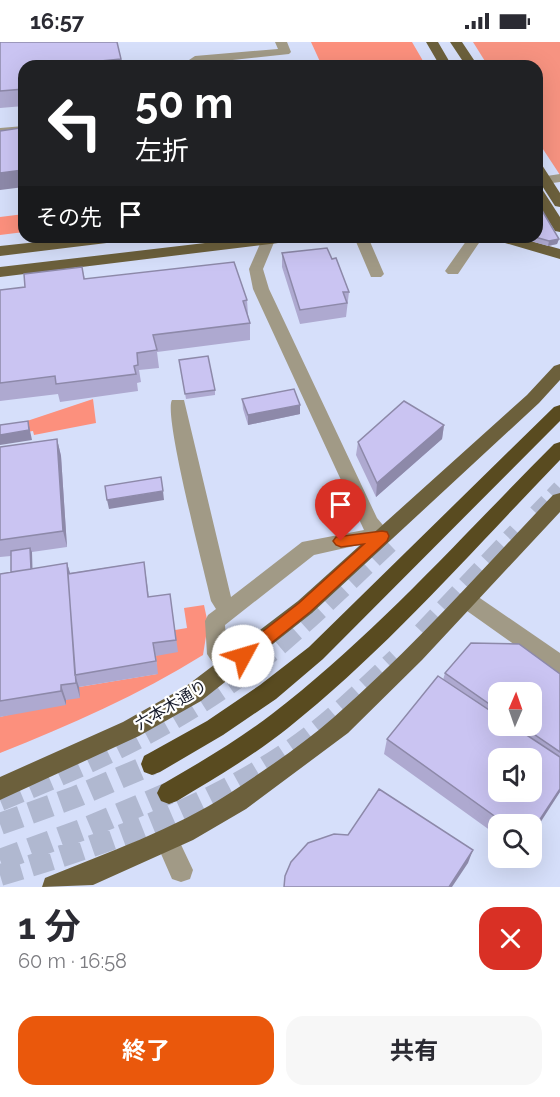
<!DOCTYPE html>
<html lang="ja">
<meta charset="utf-8">
<style>
:root{--surface:#fff;--page:#f7f7f7;--text:#2b2b33;--muted:#7c7c81;--accent:#ea580c}
body{margin:0;font-family:Raleway,"Noto Sans JP",sans-serif;background:var(--page);color:var(--text);height:100vh;display:flex;flex-direction:column;font-size:22px;white-space:nowrap}
*{box-sizing:border-box;margin:0}
p{font-size:20px;color:var(--muted)}
.icon{flex:none;width:33px;height:33px;fill:none;stroke:currentColor;stroke-width:2;stroke-linecap:round;stroke-linejoin:round}
.map{position:relative;height:845px;overflow:hidden}
.panel{display:flex;flex-direction:column;background:var(--surface);flex:1}
.panel>*{flex:none}
.guide{position:absolute;left:18px;top:18px;width:525px;height:183px;border-radius:18px;box-shadow:0 6px 24px #0002;background:#202124;color:#fff;overflow:hidden}
.needle{width:39px;rotate:2deg}
.controls{position:absolute;left:488px;top:640px;display:grid;gap:12px}
.controls a{display:grid;place-items:center;width:54px;height:54px;border-radius:12px;background:var(--surface);box-shadow:0 6px 24px #0002;font-size:30px}
.pin{position:absolute;display:grid;place-items:center;width:51px;height:51px;color:#fff;margin:-62px -26px;border-radius:50% 50% 50% 0;rotate:-45deg;box-shadow:0 0 6px #0007}
.pin .icon{rotate:45deg}
.me{position:absolute;width:66px;margin:-33px;rotate:51deg;stroke-linejoin:round;filter:drop-shadow(0 0 4px #0008)}
.turn{display:flex;align-items:center;gap:21px;height:126px;padding:0 18px;font-size:27px}
.turn .icon{width:78px;height:78px;stroke-width:2.5}
.turn b{display:block;font-size:42px;line-height:51px}
.then{display:flex;align-items:center;height:57px;padding:0 18px;background:#0003;gap:12px;font-size:22px}
.round{display:grid;place-items:center;flex:none;width:63px;height:63px;border-radius:18px;background:var(--page)}
.head{display:flex;align-items:center;justify-content:space-between;height:102px;padding:0 18px}
h1{font-size:36px;font-weight:700;line-height:45px}
.primary-button{display:flex;gap:12px;margin-top:auto;padding:12px 18px}
.primary-button a{flex:1;height:69px;border-radius:18px;background:var(--accent);color:#fff;font-size:24px;font-weight:700;line-height:69px;text-align:center}
.primary-button a+a{background:var(--page);color:var(--text)}
.status{display:flex;justify-content:space-between;align-items:center;height:42px;padding:0 30px;background:var(--surface);direction:ltr}
.status svg{height:16px;fill:currentColor}
.map>svg:first-child{display:block}
</style>
<div class="status"><b>16:57</b><svg viewBox="0 0 49 12"><path d="M0 12V9h3v3zM5 12V6h3v6zM10 12V3h3v9zM15 12V0h3v12zM26 1h20v11H26zM47 4h2v5h-2z"/></svg></div>
<div class="map">
<svg width="560" height="845" viewBox="0 0 560 845">
<rect width="100%" height="100%" fill="#d6dffa"/>
<path fill="#f79381" d="M473,0H560V133L537,98V24H488Z"/>
<path fill="#fc907d" d="M311,0H412L426,24H322Z
M24,172V190L0,193V175Z
M93,357L96,381L34,393L33,389L0,394V388Z
M204,563L208,582L203,613C139,653 70,683 0,711V675L66,658L79,645L157,632L156,614L175,588L187,586L184,566Z"/>
<g fill="none" stroke-linecap="round" stroke-linejoin="round">
<path stroke="#b0b8d0" stroke-width="16" stroke-dasharray="16 8" stroke-linecap="butt" d="M536,471L560,446"/>
<path stroke="#b0b8d0" stroke-width="22" stroke-dasharray="22 10" stroke-linecap="butt" d="M423,591L518,491
M0,758C79,726 158,691 228,642C287,600 339,547 392,497
M0,782L75,755L152,722
M0,818L84,787L169,751
M0,833C102,803 205,768 293,707C331,681 364,648 397,617"/>
<path fill="#a19a86" fill-rule="evenodd" d="M275,0H287L291,10L289,12L195,22L189,18L195,14L278,7Z
M24,84V92L0,94V86Z
M560,132V140L545,142L538,138L540,135Z
M263,195H273L275,198L263,227L269,247L377,476L392,494L389,499L354,504L314,513L225,583L227,609L239,626L235,633L228,635L221,633L207,612L205,579L208,573L216,567L211,559C205,531 163,373 172,358H184L231,555L302,500L364,488L253,247L249,227Z
M354,195H368L384,232L381,235H371Z
M469,195H483L458,232H448L445,229Z
M467,550L474,552L560,611V632L553,630L460,564L457,558L460,552Z
M167,786L175,790L193,828L190,837L181,840L172,837L155,798L159,790Z"/>
<path fill="#6c603c" fill-rule="evenodd" d="M426,0H438L452,24H440Z
M450,0H462L478,24H466Z
M537,122L542,123L560,151V165L555,164L537,136Z
M537,146L542,147L560,175V190L555,189L537,161Z
M84,195H130L123,199L0,214V204Z
M257,195H301L294,199L0,235V225Z
M493,195H516L560,207V217L495,198Z
M560,322V338L539,361L312,571L201,659L139,694L0,758V735L123,680L185,645L298,559L527,353L554,324Z
M560,451V470L422,618L348,691L246,767L193,798L93,843L42,845L45,836C108,810 173,788 230,751C265,728 302,703 333,676C412,607 482,528 553,453Z"/>
<path fill="#594b20" fill-rule="evenodd" d="M560,363V379L323,617L276,657L223,693L160,730L152,733L144,730L141,722L144,714L207,679L260,643L309,605L554,365Z
M560,400V418C471,510 387,607 288,686C253,714 215,736 177,759L169,762L161,759L157,751L161,743C199,721 237,699 272,672C375,593 462,494 554,402Z"/>
</g>
<path fill="#aea9d0" fill-rule="evenodd" d="M0,0L121,17V24H24V64L0,66Z
M516,195H537L559,197L557,202L548,204Z
M282,211L332,217L349,250L346,275L300,282L282,225Z
M82,225L85,237L247,258L248,273L250,281V298L157,310L159,326L139,328L141,340L137,341L138,349L60,360L58,352L0,359V248L25,245Z
M180,323L215,348V353L186,357Z
M242,357L300,372L248,383L243,367Z
M444,383L442,397L376,455L356,413L358,400Z
M57,397L61,414L67,505L32,510V527L67,521L70,531L144,520L149,555L170,552L178,610L156,614L158,632L79,645L80,656L66,658V663L0,675V532L11,530V514L0,515V405Z
M445,631L560,632V750L531,783H498V794L384,712L387,697L443,638ZM498,651L531,684H498Z"/>
<path fill="#8d89a9" d="M20,86L24,104V145L0,148V131Z
M559,197L557,202L548,204L549,199Z
M300,363V372L248,383V373Z
M28,379L32,398L0,403V393Z
M444,383L442,397L376,455L377,441Z
M57,397L61,414L67,505L63,489Z
M163,449L164,458L109,467L107,458Z
M30,506L32,510L33,543L31,539Z
M67,521L72,538L75,633L79,645L80,656L76,641Z
M61,643L66,658V663L61,649Z
M560,747V750L531,795V791Z
M473,808L468,821L452,845H449Z"/>
<path fill="#cac4f2" stroke="#8d89a9" stroke-width="1.5" fill-rule="evenodd" d="M0,0H117L121,17L101,19L99,23L90,24H24V47L0,49Z
M20,86L23,128L0,131V89Z
M537,160L559,197L549,199L535,195H537Z
M327,206L332,217L336,216L349,250H343L347,261L300,268L282,211Z
M234,220L247,258L243,259L250,281L153,293L157,308L137,311L138,323L134,324L136,332L56,342L55,334L0,341V248L25,245L24,232L82,225L84,237Z
M208,314L215,348L185,352L179,318Z
M294,347L300,363L248,373L242,357Z
M404,359L444,383L377,441L358,400Z
M28,379L29,388L0,393V383Z
M57,397L63,489L0,498V405Z
M161,435L163,449L107,458L105,444Z
M30,506L31,527L11,530V509Z
M144,520L148,555L170,552L176,598L153,601L156,619L75,633L68,532Z
M67,521L76,641L61,643V649L0,659V532Z
M471,601L519,602L560,632V710L522,684H531V651H498V668L445,631Z
M438,634L498,674V684H513L560,715V747L531,791V783H507L387,697ZM498,717H531V750H498Z
M379,747L473,808L449,845H284L285,834L291,820L308,801L334,792L348,793Z"/>
<path fill="#ea580c" stroke="#983908" stroke-width="1.5" d="M382,489L387,490L389,494L387,499L310,570L249,619L243,621L238,619L236,614L238,609L299,561L364,502L341,505L336,503L333,499L336,495Z"/>
<g text-anchor="middle" dominant-baseline="central" stroke-width="4.5" stroke-linejoin="round" paint-order="stroke">
<g font-size="16" fill="#161a2a" stroke="#fff">
<text transform="translate(171 663) rotate(-31)">六本木通り</text>
</g>
</g>
</svg>
<div class="controls">
<a><svg class="needle" viewBox="-14 -14 28 28"><path d="M0-13l5 13h-10z" fill="#e53935"/><path d="M0 13l5-13h-10z" fill="#7c7c81"/></svg></a>
<a><svg class="icon" aria-label="sound" viewBox="0 0 24 24"><path d="M4 9h4l5-4v14l-5-4H4zM17 9q2 3 0 6"/></svg></a>
<a><svg class="icon" aria-label="search" viewBox="0 0 24 24"><circle cx="10" cy="10" r="6"/><path d="M15 15l6 6"/></svg></a>
</div>
<div class="pin" style="left:341px;top:499px;background:#d93025"><svg class="icon" aria-label="arrive" viewBox="0 0 24 24"><path d="M6 21V4h12l-3 4 3 4H6"/></svg></div>
<svg class="me" style="left:243px;top:614px" viewBox="-20 -20 40 40"><circle r="19" fill="#fff"/><path d="M0-13L10 11 0 6-10 11z" fill="#ea580c"/></svg>
<div class="guide">
<div class="turn"><svg class="icon" aria-label="left" viewBox="0 0 24 24"><path d="M17 20v-9H6M10 6l-5 5 5 5"/></svg><div><b>50 m</b>左折</div></div>
<div class="then">その先<svg class="icon" aria-label="arrive" viewBox="0 0 24 24"><path d="M6 21V4h12l-3 4 3 4H6"/></svg></div>
</div>
</div>
<section class="panel">
<div class="head"><div><h1>1 分</h1><p>60 m · 16:58</p></div><a class="round" style="background:#d93025;color:#fff"><svg class="icon" aria-label="close" viewBox="0 0 24 24"><path d="M6 6l12 12M18 6L6 18"/></svg></a></div>
<div class="primary-button"><a>終了</a><a>共有</a></div>
</section>
